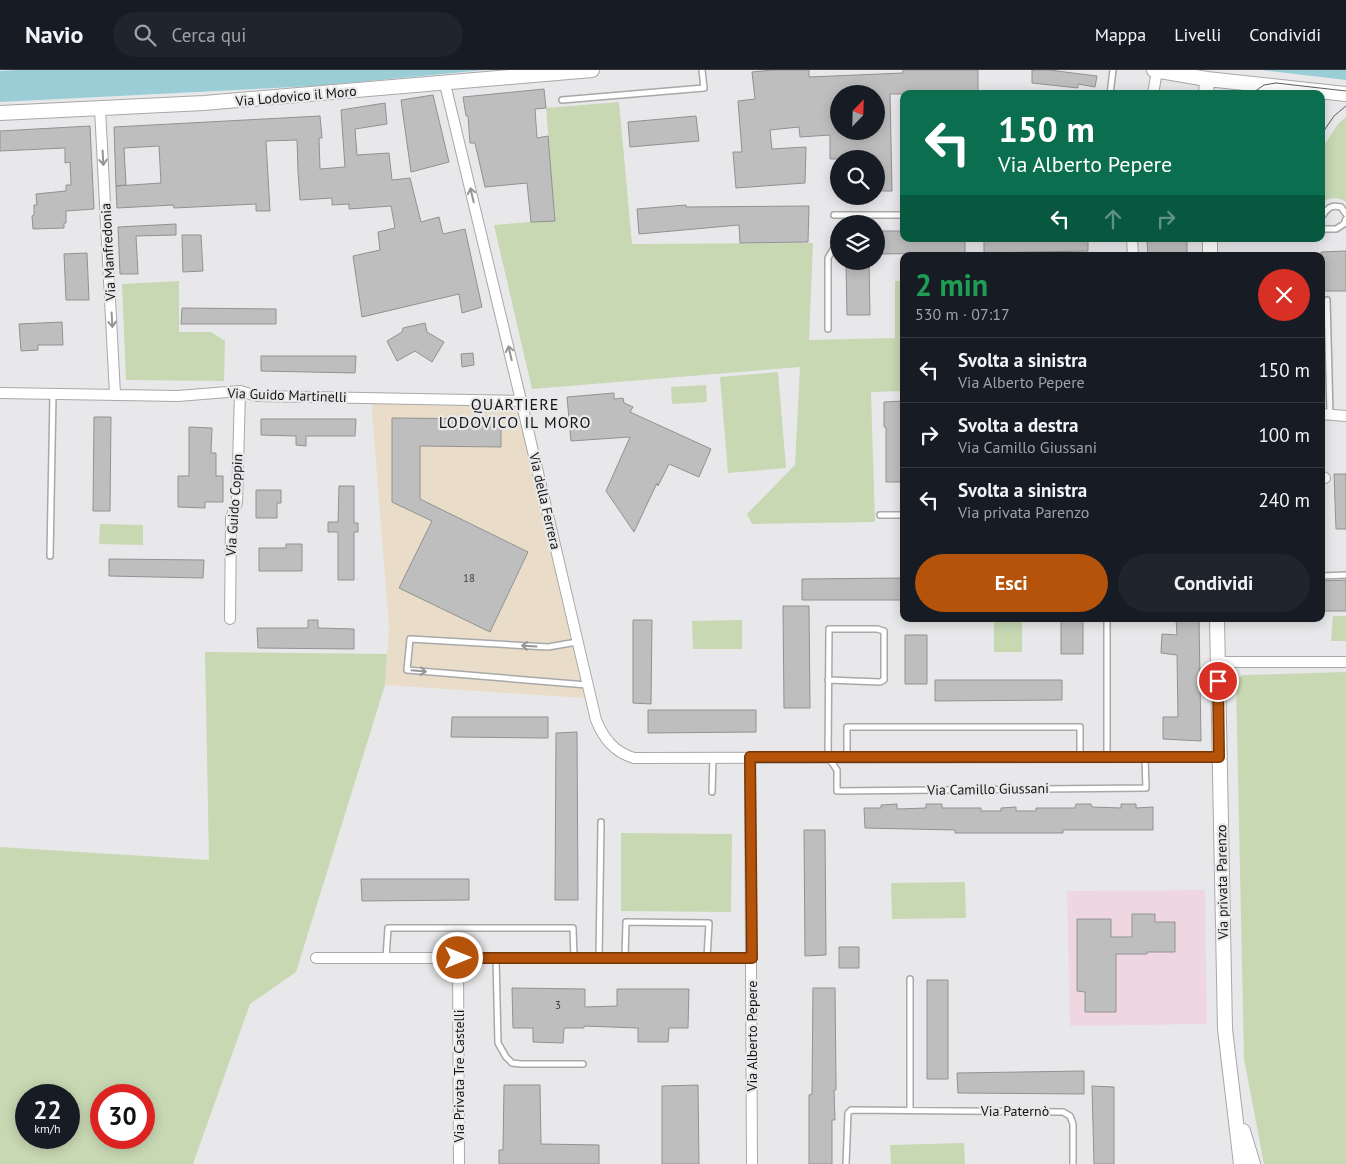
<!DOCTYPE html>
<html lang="it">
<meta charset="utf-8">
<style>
:root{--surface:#171b24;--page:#20242c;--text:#f1f3f6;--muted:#9ea1a6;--line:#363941;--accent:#b45309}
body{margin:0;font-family:"PT Sans",sans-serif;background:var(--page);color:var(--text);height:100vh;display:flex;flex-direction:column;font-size:19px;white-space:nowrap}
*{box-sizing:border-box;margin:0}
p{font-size:16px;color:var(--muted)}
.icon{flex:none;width:28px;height:28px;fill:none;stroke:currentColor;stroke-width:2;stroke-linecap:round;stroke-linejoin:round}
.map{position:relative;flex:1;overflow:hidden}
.panel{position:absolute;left:900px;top:182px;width:425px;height:370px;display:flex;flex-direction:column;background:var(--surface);border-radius:10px;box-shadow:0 2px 12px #0003}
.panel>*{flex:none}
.guide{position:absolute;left:900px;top:20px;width:425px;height:152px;border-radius:10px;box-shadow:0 2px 12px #0003;background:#0b6e4f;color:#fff;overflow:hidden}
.needle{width:32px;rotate:23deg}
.controls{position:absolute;left:830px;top:15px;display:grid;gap:10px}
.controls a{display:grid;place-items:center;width:55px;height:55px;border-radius:50%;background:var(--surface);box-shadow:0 2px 12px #0003;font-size:25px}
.speed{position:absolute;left:15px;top:1014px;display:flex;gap:10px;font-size:25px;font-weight:700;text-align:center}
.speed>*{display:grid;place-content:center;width:65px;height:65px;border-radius:50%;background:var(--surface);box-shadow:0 2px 12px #0003;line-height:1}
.speed small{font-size:12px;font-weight:400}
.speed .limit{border:8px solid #d22;background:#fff;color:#111}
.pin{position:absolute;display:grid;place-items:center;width:42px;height:42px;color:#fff;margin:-21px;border:2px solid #fff;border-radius:50%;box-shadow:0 1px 5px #0007}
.me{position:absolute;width:55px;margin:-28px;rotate:90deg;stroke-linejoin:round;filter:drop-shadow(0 0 4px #0008)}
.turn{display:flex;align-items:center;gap:18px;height:105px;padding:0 15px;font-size:22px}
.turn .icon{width:65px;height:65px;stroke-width:2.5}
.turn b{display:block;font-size:35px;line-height:42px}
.lanes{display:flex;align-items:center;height:48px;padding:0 15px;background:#0003;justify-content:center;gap:25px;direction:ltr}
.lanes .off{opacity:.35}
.round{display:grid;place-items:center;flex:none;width:52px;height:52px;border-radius:26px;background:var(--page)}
.headline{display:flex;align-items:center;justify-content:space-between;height:85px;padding:0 15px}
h1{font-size:30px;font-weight:600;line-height:38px;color:#1e9e55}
.primary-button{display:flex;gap:10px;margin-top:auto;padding:10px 15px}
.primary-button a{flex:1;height:58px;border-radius:30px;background:var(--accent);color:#fff;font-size:20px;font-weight:600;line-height:58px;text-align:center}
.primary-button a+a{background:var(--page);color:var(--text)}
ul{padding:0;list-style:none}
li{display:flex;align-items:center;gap:15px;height:65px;padding:0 15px;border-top:1px solid var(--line)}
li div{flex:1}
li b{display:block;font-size:19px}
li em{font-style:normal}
header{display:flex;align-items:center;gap:30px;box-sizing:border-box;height:70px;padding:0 25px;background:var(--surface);border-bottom:1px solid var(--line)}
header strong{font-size:24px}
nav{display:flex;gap:28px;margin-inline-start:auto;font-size:18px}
.search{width:350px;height:45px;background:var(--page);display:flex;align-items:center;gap:12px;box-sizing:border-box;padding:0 18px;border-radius:28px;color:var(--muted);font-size:19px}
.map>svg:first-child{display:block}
</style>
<header>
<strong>Navio</strong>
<div class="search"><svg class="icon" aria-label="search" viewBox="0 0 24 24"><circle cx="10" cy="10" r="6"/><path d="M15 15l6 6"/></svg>Cerca qui</div>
<nav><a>Mappa</a><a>Livelli</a><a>Condividi</a></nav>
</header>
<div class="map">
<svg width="1346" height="1094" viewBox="0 0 1346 1094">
<rect width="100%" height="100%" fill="#e8e8ea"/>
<path fill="#e9ddc9" d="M372,330L516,332L585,628L385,615L389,558L372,342Z"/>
<path fill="#efd7e2" d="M1205,820L1207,954L1070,956L1067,821Z"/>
<path fill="#c7d8b3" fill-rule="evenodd" d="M619,32L632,174L813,173L809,270L895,268V211H904V321L871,322L875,452L752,454L747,444L795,395L800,297L532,319L494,155L555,150L546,38Z
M1346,47V132C1338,126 1329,127 1321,133V80L1338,54Z
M179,211V262H211L225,271L224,311L126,310L122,214Z
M778,302L786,398L728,403L720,307Z
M706,315L707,332L672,334L671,317Z
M100,454L143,455V475L99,474Z
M1333,546H1346V571H1331Z
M994,549H1022V582H994Z
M742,550V579H693L692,551Z
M205,582L387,584L385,615L296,902L250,934L193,1094H0V777L209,790ZM26,1025H69V1068H26ZM101,1025H144V1068H101Z
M1346,602V1094H1264L1244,989L1236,613L1238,608L1243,605Z
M621,763L732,764L731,842L621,841Z
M965,812L966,848L892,849L891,813Z
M964,1073L965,1094H891L890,1075Z"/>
<path fill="#9acdd6" d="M18,0H485L315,16L0,32V1Z
M1262,0H1346V10Z"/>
<path fill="#bfbebf" stroke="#929192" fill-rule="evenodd" d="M772,0H809V7L903,3V0H978V24H890L892,121H876V89H830V65L800,67L799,57L770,60L772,79L806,77L805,113L736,118L733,82H742L738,31L755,29L752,2ZM839,24H876V61H839Z
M1032,0H1049L1097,6L1095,17L1078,14V18L1032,13Z
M544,19L546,38L535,39L537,68L548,66L555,151L531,152L527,113L485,117L475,73H470L468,46H466L463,27Z
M433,25L449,92L411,102L401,30Z
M385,33L387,54L355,59L357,85L389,83L392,110L410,108L421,152L439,147L443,164L465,159L482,237L462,243L459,224L362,247L353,186L380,180L378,162L395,158L391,136L349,139V134L332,135V128L300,130L298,101L297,70L266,71L270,141H256V134L174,138L173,135L117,138L116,116L161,113L159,76L124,78L126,115L116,116L114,57L320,46L322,68H319L320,99L345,97L341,40Z
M696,46L699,71L630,77L628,52Z
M90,56L94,139L66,141V153H64V158L33,159L32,146L34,145V135H37L36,124L66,121V115H71L70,92L65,93V78L0,81V61Z
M686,135V137L809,136L808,172L740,173L739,155L639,164L637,139Z
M176,154V165L136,166L138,204H120L118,157Z
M876,161H904V169H965V183L876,184Z
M182,165H201L203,201L183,202Z
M984,169H1088V181L984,183Z
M1147,171H1187V186H1148Z
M1346,181V221H1321V182Z
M87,183L89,230H66L64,184Z
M846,192H869L870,245H847Z
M182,238L276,239V254H181Z
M62,252L63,275H38V280L21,281L19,254Z
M425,253L427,262L444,272L432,292L415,281L397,291L387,271L402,262L403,258Z
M473,283L474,295L462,297L461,284Z
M261,286H356L355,303L261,301Z
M614,323V329L623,328L624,333L633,337L630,342L711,379L699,407L669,394L658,416L657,413L634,462L606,421L630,367L571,371L567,327Z
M904,331V412H886V357H884V332Z
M94,347H111L110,441H93Z
M392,348L501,349V377L420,376V429L528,482L490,562L399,518L432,451L392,432Z
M261,349H356L355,366H306V376L296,375V366L261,365Z
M189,357L212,358L211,383H216V406H223V432H205V438L178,437V406H189Z
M1334,404H1346V459H1336Z
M339,416H354V453H358V462H354V510H338V462H328V452H338Z
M256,420H281V433H277V448H256Z
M286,474H302V501H259V478H286Z
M109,489L204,490L203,508L109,506Z
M904,508V530H802V509Z
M1346,510V541H1321V511Z
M783,536H809L810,638H784Z
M1061,549H1083V584H1061Z
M1176,549H1199L1201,671L1163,669V647H1178L1177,585L1161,583L1162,564L1177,565Z
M308,550H318V558L354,559V579L258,578L257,558H308Z
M633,550H652L651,634L633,633Z
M905,565H927V614H905Z
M935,610H1062V630L935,631Z
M648,640H756V662L648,663Z
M452,647H548V668L451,667Z
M577,662L578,830H555L556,663Z
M897,734V739L926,738V734H942V738H981V741H1001V738L1016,737V741H1036V738H1075L1076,734H1091L1092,737L1121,738V734H1136V738L1153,737V760H1063V763H955V760L865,758L864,738H881V735Z
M804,760H825L826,885L805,886Z
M361,809H469V830L362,831Z
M1132,844H1155V852H1175V882H1147V884H1116V942H1085V922L1077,921V849H1111V867H1132Z
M839,877H859V898H839Z
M927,910H948V1009H927Z
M512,918L585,919V937L617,936V919H689L688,958H669L668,972H638V958L584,956V958H564L563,973L533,972V958H513Z
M813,918H835L836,1011V1020H834L835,1050H832V1094H809V1025L812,1024Z
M1084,1001V1024L958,1023L957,1003Z
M504,1015H540L541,1074L599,1075V1094H499V1080H503Z
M698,1015L699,1094H662V1016Z
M1092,1016L1114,1017V1094H1094Z"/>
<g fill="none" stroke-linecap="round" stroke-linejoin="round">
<g stroke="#a8a8a9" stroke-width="8">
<path id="service" d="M1110,24L1113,0
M562,30L704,18L702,0
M834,145H904
M1323,145C1328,137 1332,135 1341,137L1346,144
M848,154L852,145
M1321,159H1336L1344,154L1346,149
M1327,230L1330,345
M828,259V188L839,169
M880,445H904
M50,486L53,324
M1321,506L1346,505
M577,572L548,577L410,569L407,600L587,615
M828,610L880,612L884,610V561L877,559H829L828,687L837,700V721L1146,718L1145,688
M847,687V657H1080V687
M1107,687V549
M712,722L713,688
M386,888L388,858H573L574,888
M496,888L498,973L506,987L512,993L521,994H583
M599,888L601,752
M625,888L626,852L709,853L707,888
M910,909V1041
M846,1094L848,1043L851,1040L1063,1042L1070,1046L1073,1054V1094"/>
</g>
<g stroke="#a8a8a9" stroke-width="12">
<path id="minor" d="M445,14L524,343L596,650C604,669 614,682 634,688L1219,687
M1153,24L1157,1
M100,39L115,324
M1132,169L1133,186
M0,323L178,326L240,321L257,326L521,331
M1321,344L1346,346
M1321,408H1325
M230,549L231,448L237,433L240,321
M1218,592H1346
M750,687L752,1094
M316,888H752
M458,888L459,1094"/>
</g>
<g stroke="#a8a8a9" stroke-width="16">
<path id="tertiary" d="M1154,0L1207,9L1346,24
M1206,24L1207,9
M0,43L204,33L592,0
M1210,169V186
M1217,549L1225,959L1241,1094
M1243,1061L1253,1094"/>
</g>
<use href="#service" stroke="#fff" stroke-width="5"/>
<use href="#minor" stroke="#fff" stroke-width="10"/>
<use href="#tertiary" stroke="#fff" stroke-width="14"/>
<path stroke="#5e5e60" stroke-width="1" d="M1251,24L1264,15L1276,13L1346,21
M1321,65L1334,46L1346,36"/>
</g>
<defs><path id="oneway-shaft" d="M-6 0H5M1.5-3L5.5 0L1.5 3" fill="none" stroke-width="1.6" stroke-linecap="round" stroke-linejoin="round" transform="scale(1.25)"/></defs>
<g stroke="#959596">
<use href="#oneway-shaft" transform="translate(103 88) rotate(87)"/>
<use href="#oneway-shaft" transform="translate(472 125) rotate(-103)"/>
<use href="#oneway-shaft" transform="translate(112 250) rotate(87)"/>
<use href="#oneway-shaft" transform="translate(510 283) rotate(-103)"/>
<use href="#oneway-shaft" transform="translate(529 576) rotate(-177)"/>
<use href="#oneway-shaft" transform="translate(419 601) rotate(5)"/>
</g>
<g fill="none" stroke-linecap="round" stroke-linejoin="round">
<g stroke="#753606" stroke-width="12">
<path id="route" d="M458,888H752L750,687H1219L1218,611"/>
</g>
<use href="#route" stroke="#b45309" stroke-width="9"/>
</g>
<g text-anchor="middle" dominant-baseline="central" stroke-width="4.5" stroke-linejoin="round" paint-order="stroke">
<g font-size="11" fill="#3f3e40">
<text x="469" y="508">18</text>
<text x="558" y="935">3</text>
</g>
<g font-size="14" fill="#141415" stroke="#e8e8ea">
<text transform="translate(296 26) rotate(-5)">Via Lodovico il Moro</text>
<text transform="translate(108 182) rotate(-93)">Via Manfredonia</text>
<text transform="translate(287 325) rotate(2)">Via Guido Martinelli</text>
<text transform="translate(545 431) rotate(77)">Via della Ferrera</text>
<text transform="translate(234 435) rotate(-86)">Via Guido Coppin</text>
<text transform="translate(988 719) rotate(-1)">Via Camillo Giussani</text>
<text transform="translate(1222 812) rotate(-91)">Via privata Parenzo</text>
<text transform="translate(752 966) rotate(-90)">Via Alberto Pepere</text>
<text transform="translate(459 1006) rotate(-90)">Via Privata Tre Castelli</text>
<text x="1015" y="1041">Via Paternò</text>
</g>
<g font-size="16" letter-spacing="1" fill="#141415" stroke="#e8e8ea">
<text x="515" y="334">QUARTIERE<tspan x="515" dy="18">LODOVICO IL MORO</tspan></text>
</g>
</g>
</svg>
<div class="controls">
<a><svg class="needle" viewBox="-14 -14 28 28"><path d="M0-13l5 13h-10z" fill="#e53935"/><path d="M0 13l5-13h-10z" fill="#9ea1a6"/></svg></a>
<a><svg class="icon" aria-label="search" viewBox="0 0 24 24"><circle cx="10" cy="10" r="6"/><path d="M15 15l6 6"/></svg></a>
<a><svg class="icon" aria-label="layers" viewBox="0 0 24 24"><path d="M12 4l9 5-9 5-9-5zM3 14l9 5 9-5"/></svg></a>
</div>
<div class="speed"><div>22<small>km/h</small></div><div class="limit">30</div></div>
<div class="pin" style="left:1218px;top:611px;background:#d93025"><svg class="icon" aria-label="arrive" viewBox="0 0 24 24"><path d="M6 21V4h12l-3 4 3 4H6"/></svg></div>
<svg class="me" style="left:458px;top:888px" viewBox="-20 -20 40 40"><circle r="17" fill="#b45309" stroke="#fff" stroke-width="3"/><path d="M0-11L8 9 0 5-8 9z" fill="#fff"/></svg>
<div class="guide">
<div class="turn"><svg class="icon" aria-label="left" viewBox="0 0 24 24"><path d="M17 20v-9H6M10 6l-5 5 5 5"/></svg><div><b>150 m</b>Via Alberto Pepere</div></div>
<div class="lanes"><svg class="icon" aria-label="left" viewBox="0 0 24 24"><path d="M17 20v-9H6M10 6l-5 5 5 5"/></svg><svg class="icon off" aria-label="ahead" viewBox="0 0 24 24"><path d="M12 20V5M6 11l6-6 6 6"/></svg><svg class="icon off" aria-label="right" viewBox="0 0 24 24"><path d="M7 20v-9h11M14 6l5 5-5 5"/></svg></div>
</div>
<section class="panel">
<div class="headline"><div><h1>2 min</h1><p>530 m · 07:17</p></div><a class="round" style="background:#d93025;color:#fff"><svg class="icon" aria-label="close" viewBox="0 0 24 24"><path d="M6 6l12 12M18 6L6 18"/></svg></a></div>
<ul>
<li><svg class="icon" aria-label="left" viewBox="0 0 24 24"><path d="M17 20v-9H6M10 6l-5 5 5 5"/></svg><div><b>Svolta a sinistra</b><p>Via Alberto Pepere</p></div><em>150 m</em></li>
<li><svg class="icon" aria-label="right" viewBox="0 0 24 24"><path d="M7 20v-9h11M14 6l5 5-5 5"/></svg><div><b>Svolta a destra</b><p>Via Camillo Giussani</p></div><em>100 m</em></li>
<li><svg class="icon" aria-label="left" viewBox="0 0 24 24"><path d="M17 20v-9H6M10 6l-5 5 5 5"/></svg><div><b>Svolta a sinistra</b><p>Via privata Parenzo</p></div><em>240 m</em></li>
</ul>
<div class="primary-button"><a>Esci</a><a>Condividi</a></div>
</section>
</div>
